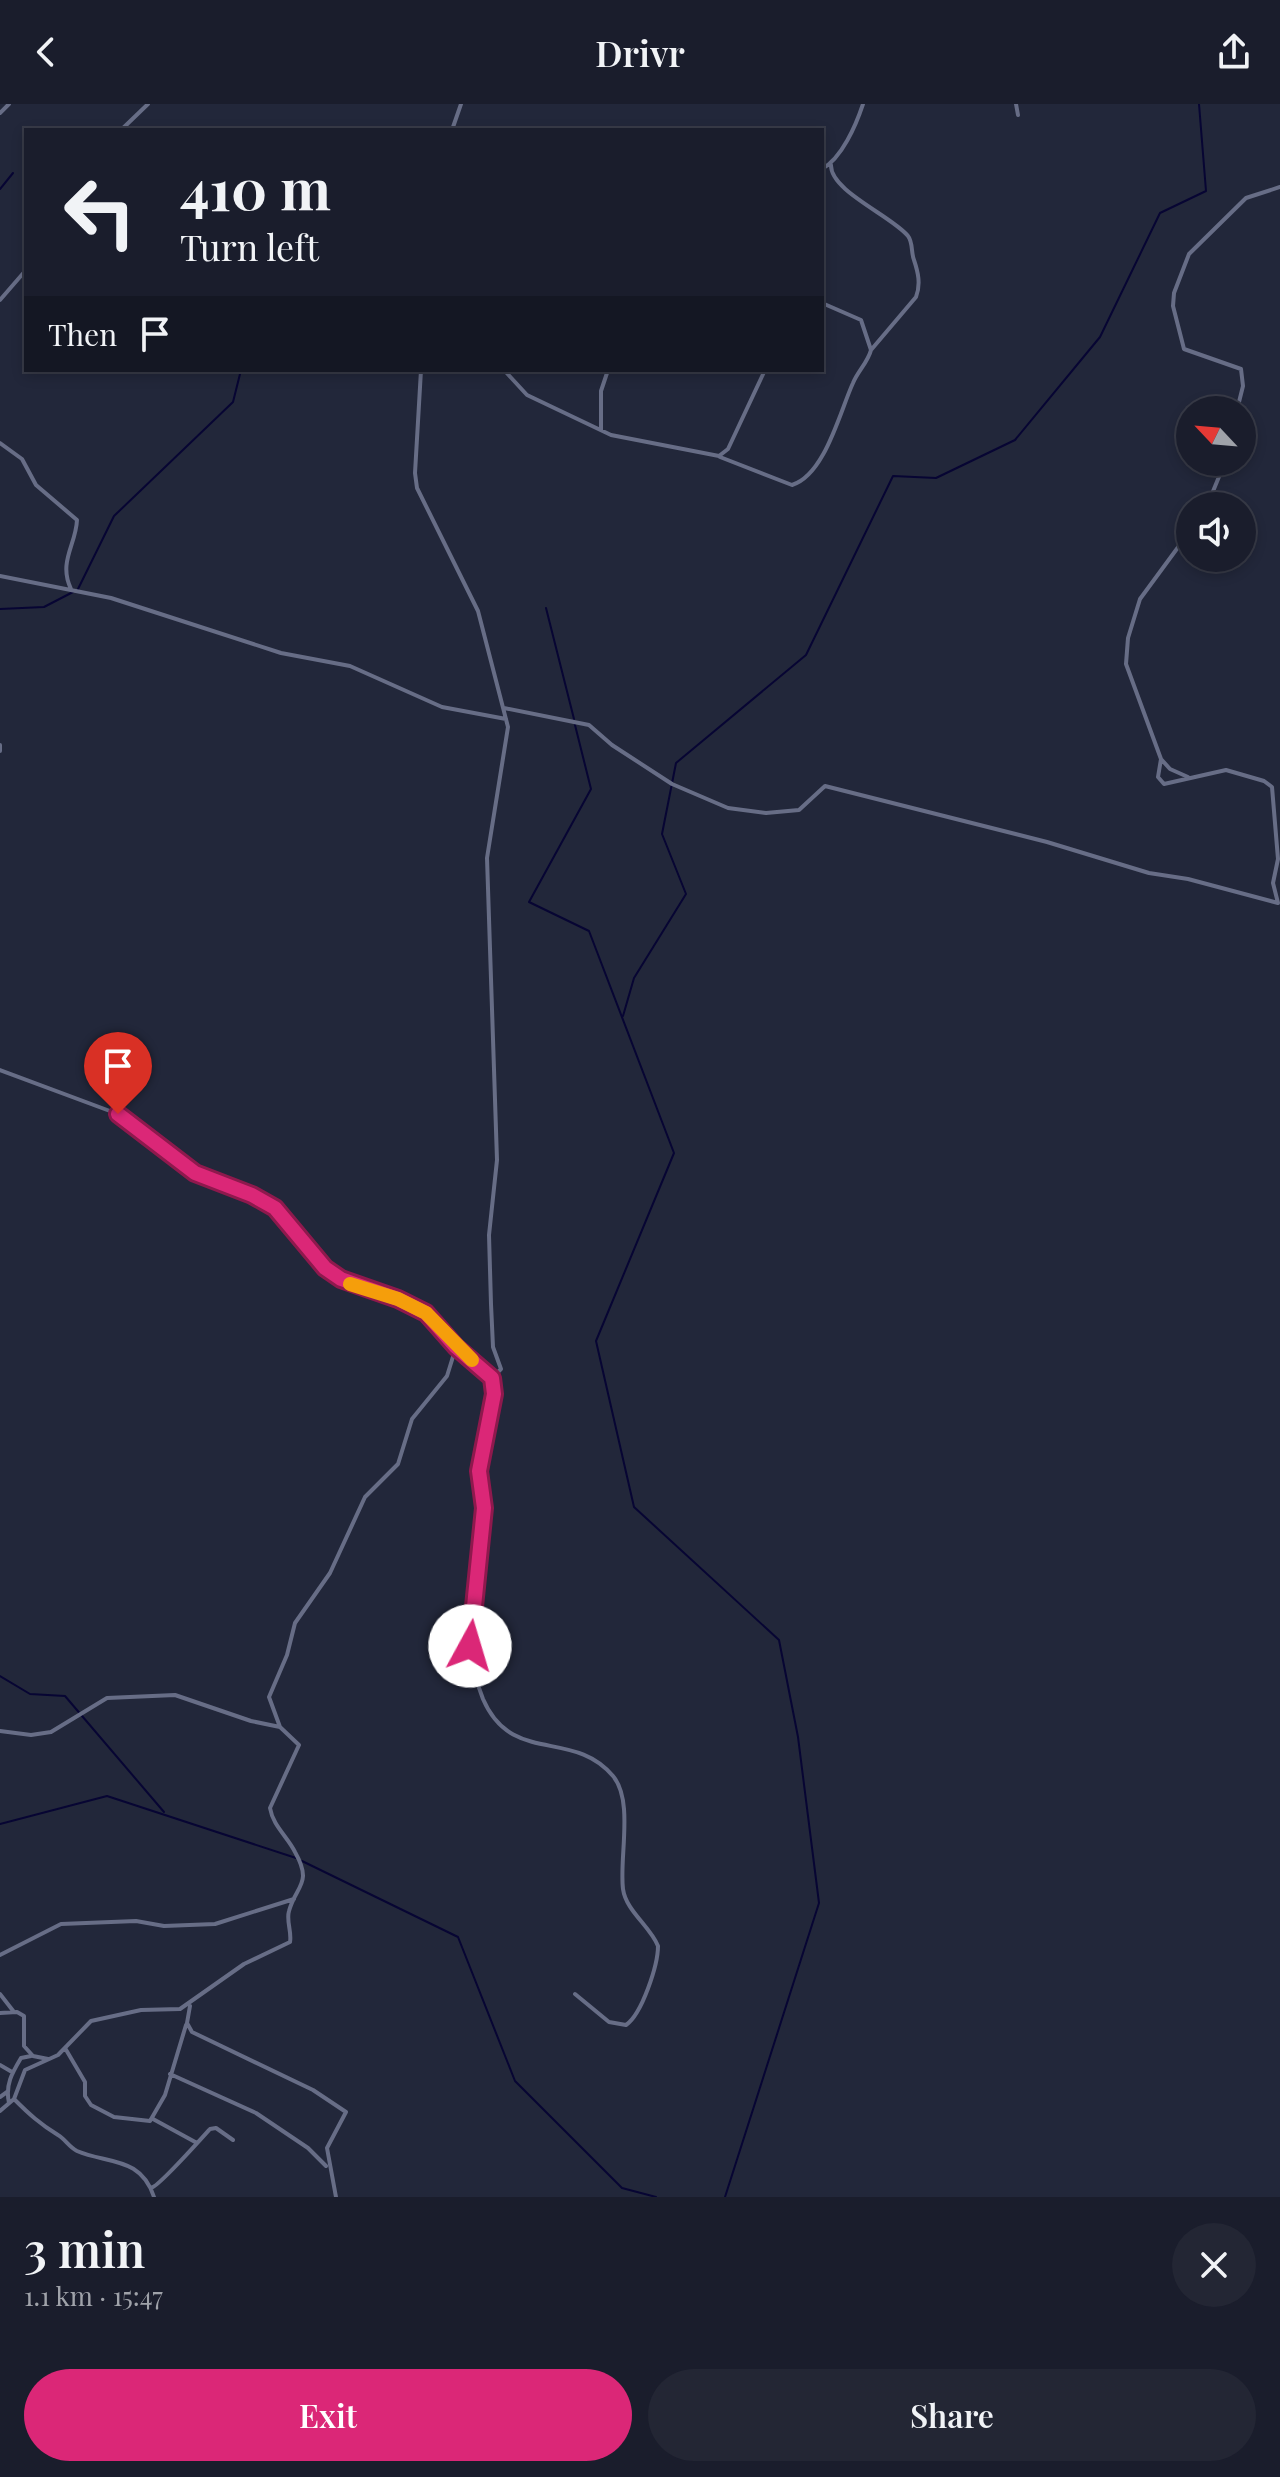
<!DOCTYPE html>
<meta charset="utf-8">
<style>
:root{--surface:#1a1d2c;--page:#232634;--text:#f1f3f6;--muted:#9fa2a9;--line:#383b48;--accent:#db2777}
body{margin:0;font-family:"Playfair Display",serif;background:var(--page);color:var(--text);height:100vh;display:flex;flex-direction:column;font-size:30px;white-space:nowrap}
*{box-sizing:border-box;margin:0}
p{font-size:26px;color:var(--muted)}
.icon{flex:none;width:44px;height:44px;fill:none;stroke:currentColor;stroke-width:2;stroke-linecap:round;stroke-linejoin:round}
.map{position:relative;height:2093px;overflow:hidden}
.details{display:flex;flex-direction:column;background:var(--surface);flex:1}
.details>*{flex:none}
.top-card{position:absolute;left:24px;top:24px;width:800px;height:244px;border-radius:0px;box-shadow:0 4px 12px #0003,0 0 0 2px var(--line);background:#1a1d2c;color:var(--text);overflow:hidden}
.needle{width:52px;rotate:296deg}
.tools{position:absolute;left:1176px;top:292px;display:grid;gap:16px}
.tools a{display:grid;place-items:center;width:80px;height:80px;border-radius:50%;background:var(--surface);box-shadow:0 4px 12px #0003,0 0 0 2px var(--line);font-size:40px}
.pin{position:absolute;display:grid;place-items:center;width:68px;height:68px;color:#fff;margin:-82px -34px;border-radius:50% 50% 50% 0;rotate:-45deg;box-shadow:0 0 8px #0007}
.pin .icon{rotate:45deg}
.me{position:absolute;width:88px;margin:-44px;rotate:6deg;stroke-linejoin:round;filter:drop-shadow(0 0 6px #0008)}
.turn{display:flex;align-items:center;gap:28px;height:168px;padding:0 24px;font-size:36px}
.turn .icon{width:104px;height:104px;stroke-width:2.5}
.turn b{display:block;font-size:56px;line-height:68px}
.then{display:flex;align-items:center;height:76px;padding:0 24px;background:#0003;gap:16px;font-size:30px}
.round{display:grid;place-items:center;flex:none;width:84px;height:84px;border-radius:42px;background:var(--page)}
.headline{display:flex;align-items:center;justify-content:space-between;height:136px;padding:0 24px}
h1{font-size:48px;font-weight:600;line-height:60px}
.button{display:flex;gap:16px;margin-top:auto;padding:16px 24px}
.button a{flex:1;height:92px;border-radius:48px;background:var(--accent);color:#fff;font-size:32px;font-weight:600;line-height:92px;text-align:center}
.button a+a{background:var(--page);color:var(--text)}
header{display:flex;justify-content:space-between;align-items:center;height:104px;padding:0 24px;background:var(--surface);font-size:36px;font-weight:600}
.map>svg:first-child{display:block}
</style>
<header><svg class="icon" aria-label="back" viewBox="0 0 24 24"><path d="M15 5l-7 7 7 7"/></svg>Drivr<svg class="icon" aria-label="share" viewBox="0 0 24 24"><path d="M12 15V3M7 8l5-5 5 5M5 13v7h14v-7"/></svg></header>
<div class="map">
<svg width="1280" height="2093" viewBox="0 0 1280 2093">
<rect width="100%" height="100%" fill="#22273a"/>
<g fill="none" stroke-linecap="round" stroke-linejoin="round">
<path stroke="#070533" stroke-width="2" d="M0,85L13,69
M78,485L114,412L233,298L241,266
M546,504L574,615
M0,505L44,503L73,488
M575,621L591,685L529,798L589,827L674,1049L596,1237L634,1403L779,1536L798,1633L819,1799L725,2093
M623,912L634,874L686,790L662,730L676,659L806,551L893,372L936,374L1015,336L1100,233L1160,109L1206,87L1199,0
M0,1572L30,1590L65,1592L164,1708
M0,1720L107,1692L296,1754
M302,1757L458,1833L515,1977L622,2084L656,2093"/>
<path stroke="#676d86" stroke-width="4" d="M1016,0L1018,11
M0,9L9,0
M121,26L148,0
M452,26L461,0
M831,61C830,87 892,112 908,132C913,138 911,149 914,156C918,168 921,180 916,193L871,246
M822,65C842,54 856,21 863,0
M0,196L26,166
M421,266L415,369L417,384L478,507L508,623L487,754L497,1056L489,1131L491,1200L493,1243L501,1265L492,1274
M504,266L527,291L611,331L719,352L728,345L765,266
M1237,306L1243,282L1241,265L1184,245L1173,202L1174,189L1189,150L1246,94L1280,83
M601,326V287L608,266
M0,339L22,355L36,381L77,416C76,441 58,458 71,485
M720,353L792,381C825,371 840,307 853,279C858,267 868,258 871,246L861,216L822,199
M1207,402L1225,358
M0,472L111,494L281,549L350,562L442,603L506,615
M504,604L589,621L612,641L672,680L728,704L766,709L799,706L825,682L1047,738L1149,769L1188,775L1278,799L1273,779L1278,755L1272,683L1264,677L1226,666L1164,680L1158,673L1161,655L1126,560L1128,534L1140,495L1190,427
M0,641V647
M1161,655L1170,665L1188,673
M0,966L118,1010L195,1069L265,1097L283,1111L325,1164L358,1183L398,1195L426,1209L456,1243L492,1274L494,1290L479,1359L484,1404L470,1542C471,1561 476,1577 483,1595C512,1662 573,1624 613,1672C634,1697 619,1754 623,1785C626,1807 650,1822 658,1842C658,1861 642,1910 626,1921L609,1918L575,1890
M0,1627L31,1631L51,1628L107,1594L175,1591L251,1617L280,1623
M0,1851L61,1820L136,1817L164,1822L215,1820L294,1795
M0,1890L14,1908
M190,1902L187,1919L192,1928L313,1986L346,2008L327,2044L336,2093
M0,1909L17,1908L24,1912V1942L33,1952L48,1955
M65,1944L85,1978V1992L91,2001L114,2013L150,2017L165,1991L186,1921
M0,1961L12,1968
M170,1970L256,2009L308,2044L326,2062
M0,1993L7,1988
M14,1995C29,2010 40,2020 58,2031C65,2035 69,2043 77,2047C107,2060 141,2052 154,2093
M9,1999C5,1981 12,1969 21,1954L31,1952
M0,2007L14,1995L25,1966L58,1951L91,1917L141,1906L180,1905L244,1860L290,1838C292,1828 286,1817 289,1807C296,1781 313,1780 295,1748C287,1732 273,1722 270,1704L299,1641L280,1623L269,1593L287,1551L295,1519L330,1469L365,1393L398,1360L412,1315L447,1272L456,1243
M153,2015L197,2039
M151,2084C158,2083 201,2035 210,2025L216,2024L233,2036"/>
</g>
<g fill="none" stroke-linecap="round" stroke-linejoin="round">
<g stroke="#8e194d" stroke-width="20">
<path id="route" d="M118,1010L195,1069L252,1091L275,1104L325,1164L341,1175L398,1195L426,1209L456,1243L492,1274L494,1290L479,1367L484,1404L470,1542"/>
</g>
<use href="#route" stroke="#db2777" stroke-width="14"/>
<path stroke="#f59e0b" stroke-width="14" d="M350,1180L398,1195L426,1209L472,1256"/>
</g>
</svg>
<div class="tools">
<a><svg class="needle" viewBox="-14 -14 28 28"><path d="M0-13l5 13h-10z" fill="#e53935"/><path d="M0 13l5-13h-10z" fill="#9fa2a9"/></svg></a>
<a><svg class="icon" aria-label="sound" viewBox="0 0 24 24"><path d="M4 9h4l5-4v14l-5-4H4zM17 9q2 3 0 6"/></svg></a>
</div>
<div class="pin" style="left:118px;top:1010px;background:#d93025"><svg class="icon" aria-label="arrive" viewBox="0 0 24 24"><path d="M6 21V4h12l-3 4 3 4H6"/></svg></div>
<svg class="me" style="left:470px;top:1542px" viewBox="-20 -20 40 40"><circle r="19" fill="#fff"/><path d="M0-13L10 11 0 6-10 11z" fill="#db2777"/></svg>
<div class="top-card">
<div class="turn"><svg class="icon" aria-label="left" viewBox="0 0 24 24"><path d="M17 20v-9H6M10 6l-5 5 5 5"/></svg><div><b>410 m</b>Turn left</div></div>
<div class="then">Then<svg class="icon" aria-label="arrive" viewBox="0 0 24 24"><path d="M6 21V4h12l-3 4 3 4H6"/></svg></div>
</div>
</div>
<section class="details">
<div class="headline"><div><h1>3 min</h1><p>1.1 km · 15:47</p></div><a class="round"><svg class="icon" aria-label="close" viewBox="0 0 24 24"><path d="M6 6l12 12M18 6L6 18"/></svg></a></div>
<div class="button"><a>Exit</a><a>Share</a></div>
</section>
